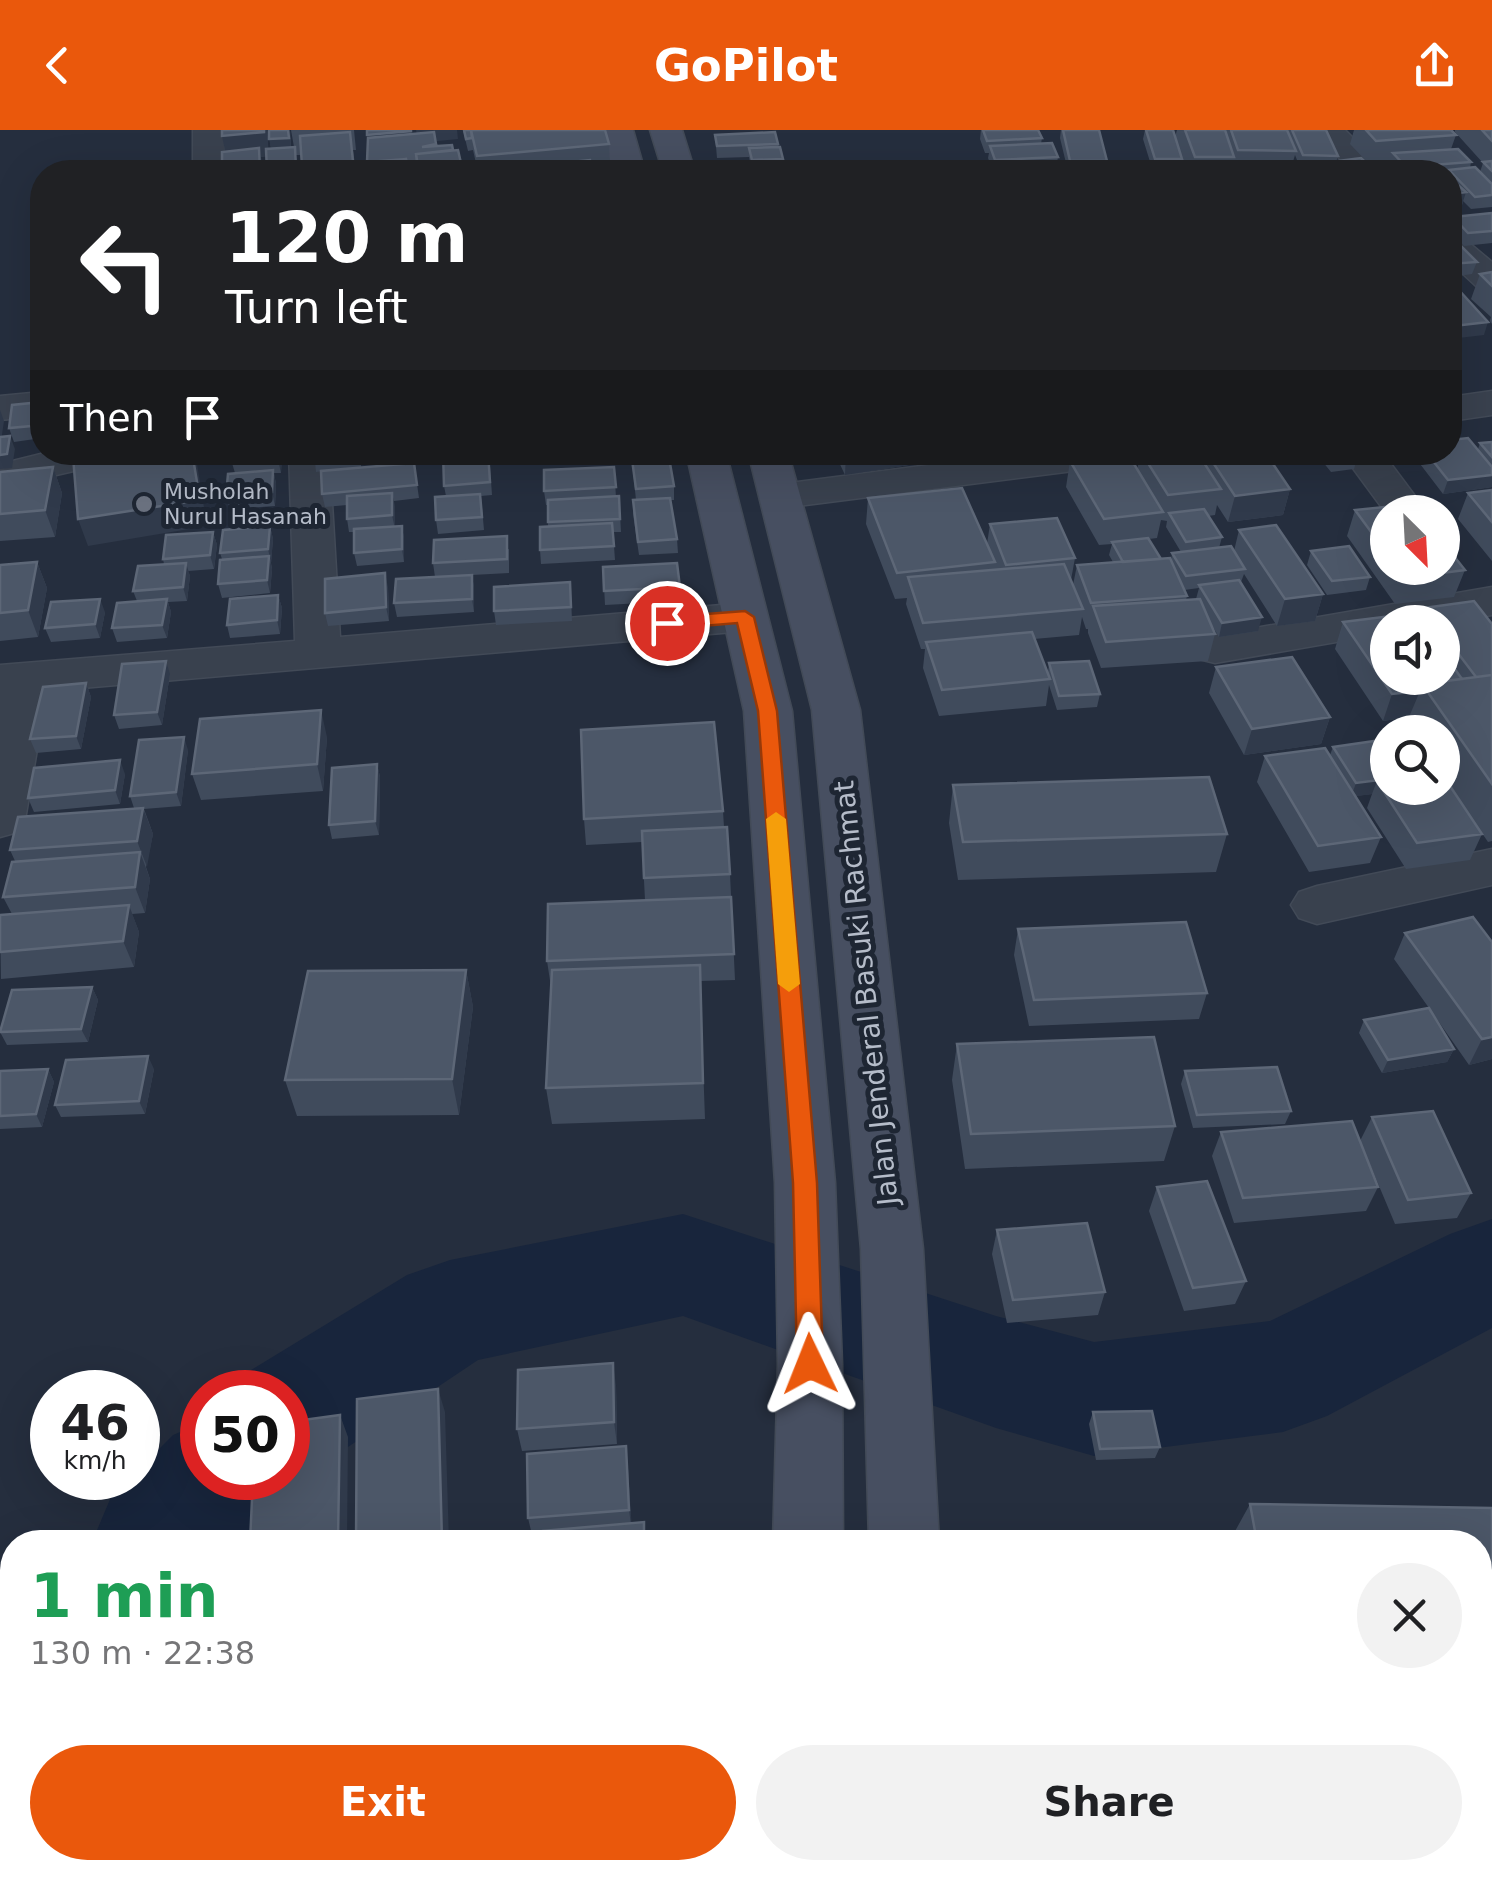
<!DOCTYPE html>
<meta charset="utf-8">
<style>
:root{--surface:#fff;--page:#f2f2f2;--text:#202124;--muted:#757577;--accent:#ea580c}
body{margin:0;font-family:"DejaVu Sans",sans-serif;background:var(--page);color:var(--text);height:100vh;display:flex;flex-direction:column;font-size:38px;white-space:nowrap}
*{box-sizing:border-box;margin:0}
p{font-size:32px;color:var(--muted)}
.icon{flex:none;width:55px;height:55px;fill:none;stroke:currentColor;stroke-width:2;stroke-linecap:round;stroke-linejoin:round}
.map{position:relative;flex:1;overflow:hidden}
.panel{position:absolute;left:0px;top:1400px;width:1492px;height:350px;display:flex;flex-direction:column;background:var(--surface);border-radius:40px 40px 0 0;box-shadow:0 10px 40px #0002}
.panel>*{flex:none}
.banner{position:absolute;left:30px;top:30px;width:1432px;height:305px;border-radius:40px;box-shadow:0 10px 40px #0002;background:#202124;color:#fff;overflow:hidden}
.needle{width:65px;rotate:156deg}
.fabs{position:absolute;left:1370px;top:365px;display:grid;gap:20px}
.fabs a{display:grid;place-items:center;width:90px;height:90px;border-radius:50%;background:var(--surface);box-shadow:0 10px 40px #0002;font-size:50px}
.speed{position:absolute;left:30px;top:1240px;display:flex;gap:20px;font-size:50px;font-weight:700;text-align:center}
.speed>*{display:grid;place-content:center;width:130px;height:130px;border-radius:50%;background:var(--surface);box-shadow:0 10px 40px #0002;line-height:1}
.speed small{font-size:25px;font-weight:400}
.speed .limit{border:15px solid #d22;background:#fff;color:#111}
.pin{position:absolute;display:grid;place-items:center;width:85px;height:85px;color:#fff;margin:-42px;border:5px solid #fff;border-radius:50%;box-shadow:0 2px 10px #0007}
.me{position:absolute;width:110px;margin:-55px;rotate:358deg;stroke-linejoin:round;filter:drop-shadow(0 0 8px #0008)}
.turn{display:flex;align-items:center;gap:35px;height:210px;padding:0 30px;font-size:45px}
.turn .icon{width:130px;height:130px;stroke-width:2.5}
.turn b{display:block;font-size:70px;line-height:85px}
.then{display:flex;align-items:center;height:95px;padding:0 30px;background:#0003;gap:20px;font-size:38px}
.round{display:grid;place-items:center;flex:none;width:105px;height:105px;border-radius:52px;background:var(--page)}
.headline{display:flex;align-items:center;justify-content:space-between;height:170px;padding:0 30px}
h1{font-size:60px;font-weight:700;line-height:75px;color:#1e9e55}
.cta{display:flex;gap:20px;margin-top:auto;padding:20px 30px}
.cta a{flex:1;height:115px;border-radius:60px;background:var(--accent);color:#fff;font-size:40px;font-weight:700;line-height:115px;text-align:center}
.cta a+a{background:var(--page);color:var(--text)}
header{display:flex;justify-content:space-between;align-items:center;height:130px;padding:0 30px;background:var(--accent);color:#fff;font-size:45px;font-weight:700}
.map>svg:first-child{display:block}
</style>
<header><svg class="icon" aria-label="back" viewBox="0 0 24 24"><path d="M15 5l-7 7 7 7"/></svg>GoPilot<svg class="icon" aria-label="share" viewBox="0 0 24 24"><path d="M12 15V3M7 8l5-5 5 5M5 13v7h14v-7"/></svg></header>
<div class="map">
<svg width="1492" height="1750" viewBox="0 0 1492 1750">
<rect width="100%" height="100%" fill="#252e3e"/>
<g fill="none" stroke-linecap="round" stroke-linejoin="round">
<path fill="#18253c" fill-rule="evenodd" d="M683,1084L996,1186L1094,1212L1270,1191L1450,1104L1492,1089V1198L1327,1286L1283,1302L1094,1326L996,1298L683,1186L478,1230L333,1327L288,1344V1262H236L243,1245L407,1145L450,1130Z
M202,1293V1348H284L265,1391L245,1412H92L111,1367L130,1348H138V1340L173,1305Z"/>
<g stroke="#424a57" stroke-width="3">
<path id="minor" d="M193,0H225V42H193Z
M1311,0H1345L1387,42H1353Z
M1450,104L1462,107L1492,132V158L1476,156L1450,132Z
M1492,261V285L1450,291V267Z
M42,262V286L0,290V266Z
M49,322H123L117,331L0,358V334Z
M289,322H329L340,507L745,473L761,477L767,487L761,497L745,501L47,561L25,690L18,702L0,707V535L295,511Z
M1029,322H1149L1143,331L1129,334L782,378L767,375L761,366L767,357L782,354Z
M1341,322H1382L1427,382H1388V386Z
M1492,457V485L1442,493L1388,492V503L1215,533L1199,529L1192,519L1199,509L1215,505Z
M1492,719V755L1317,794L1299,788L1291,775L1299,762L1317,756Z
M1480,1615H1492V1691H1480Z"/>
</g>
<g stroke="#424a57" stroke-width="3">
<path id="secondary" d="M601,0H633L645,42H613Z
M650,0H682L695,42H663Z
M686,322H726L792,581L835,1053L842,1234L843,1412H773L778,1234L775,1053L744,581Z
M748,322H788L860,580L923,1119L939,1412H869L861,1119L812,580Z
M767,1738H845V1750H767Z
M874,1738H952V1750H874Z"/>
</g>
<use href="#minor" fill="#39414e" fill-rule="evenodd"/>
<use href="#secondary" fill="#474f61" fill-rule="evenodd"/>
</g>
<path fill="#404b5c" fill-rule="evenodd" d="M222,0H267L268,19H271L269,0H290L291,17H294L291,0H354L356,20H353L356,42H267L266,26L261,27L262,42H222L225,21ZM296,25H301L303,40H298Z
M463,0H605L609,14L610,38L599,39L600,42H478L473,20L468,21Z
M981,0H1038L1042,8L1041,14L1058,27L1057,33H1066L1060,8L1061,0H1099L1107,31L1105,42H1030V40L1025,41L1026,42H969V37L991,36L988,28L989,23H985L980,9Z
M1145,0H1173L1182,29L1180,41L1114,42L1116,35H1151L1143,9Z
M1177,0H1326L1338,26L1336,32L1376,42H1232V40L1231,42H1187L1175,7ZM1295,25L1299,35L1297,40L1292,35Z
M1354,0H1451L1456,5L1451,19L1471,32L1470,38L1480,42L1483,33L1455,2V0H1492V77L1471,79L1463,71L1462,75L1450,76V42H1396L1390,36L1391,33L1370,35L1350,14Z
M715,5L778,14L783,29L784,42H721L720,34L750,32L749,27L717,28Z
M1492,83V113L1464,116L1450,101L1453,87Z
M1450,108L1477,132L1472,144L1450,147Z
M1492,142V194L1490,191L1491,187L1471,169L1480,144Z
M42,272V308L14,312L9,298Z
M1492,312V357L1443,364L1414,326L1415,322H1450L1478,319L1480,313Z
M233,322H282L281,343H274L276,354L275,376L230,379L226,366L235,343L232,333Z
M314,322H361V338L414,333L419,368L394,371L395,396H402L404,409V432L357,436L354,423V402H349L347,389V375L325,377L322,364L324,341L316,342Z
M377,322H422V328L379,331Z
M489,322L492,365L481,366L484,400L438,404L436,390L446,366L444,356Z
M529,322H573L530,326Z
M631,322L674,356V370H670L677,409L678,423L639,425L633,384V370H636Z
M837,322H992L845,345L837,328Z
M1141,322L1201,329L1202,322H1206L1290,359L1283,385L1228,392L1217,375L1215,385L1208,386L1222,407L1219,418L1234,421L1239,400L1323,464L1315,491L1277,496L1244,444L1241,452L1258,501L1219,507L1208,489L1215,504L1208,531L1101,538L1088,503V499H1086L1082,487L1079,505L1034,509L1048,542L1049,533L1100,564L1097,577L1057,580L1049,555L1046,576L939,586L923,538L925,519H921L906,474L907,468L895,469L866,394L868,368L987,414L990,394L1075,428L1071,450L1073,455L1077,435L1113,432L1109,425L1112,414L1099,415L1066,357L1070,331L1137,340ZM1161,390L1167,391L1166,397L1181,422L1172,423L1171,431L1161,429L1149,409L1157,408ZM1199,458L1196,469L1186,470L1187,466L1184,460Z
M1319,322H1355L1358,326L1354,339L1331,342L1318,326Z
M53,337L62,363L55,407L0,411V342Z
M614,337L616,367L619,366L621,402H613L615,430L541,434L540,420L548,397V375H546L544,361Z
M1492,360V431L1458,389L1468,363Z
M1355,380L1388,382V438H1442L1465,440L1454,467L1395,474L1347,406Z
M270,396L273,409L271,433L272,439L270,463L222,468L218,454L222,429L220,423Z
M213,402L217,415L214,439L188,441L190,446L187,471L168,472L171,482L167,508L117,512L112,498L137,471L133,461L164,434L163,429Z
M509,419V443L472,445L474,458V482L397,487L394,473L435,447L433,433Z
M1311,421L1370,447L1366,460L1327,465L1307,435Z
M37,432L47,458L38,507L0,511V435Z
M603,437L680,457V471L605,475Z
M388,457L389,491L328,496L325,483Z
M278,465L282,478L280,504L230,508L227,495Z
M571,466L572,491L496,495L494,481Z
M1424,478L1492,494V711L1488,712L1442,644V602H1414L1408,592L1409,587L1383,591L1335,519L1343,492L1420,490ZM1388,492H1442V548Z
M105,482L100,508L51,512L45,498Z
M1216,537L1330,587L1321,614L1244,625L1209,563Z
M170,544L162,595L119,599L114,585Z
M86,553L91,567L81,619L36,623L30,609Z
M327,607L323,661L201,670L192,644Z
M1333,617L1482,704L1470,730L1406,739L1367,678L1372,664L1355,666L1381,707L1370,733L1309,742L1257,652L1265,626L1330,625Z
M188,620L181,676L144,679L153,704L146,737L150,749L145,783L132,784L139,802L134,837L1,849L0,785L12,784L3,767L15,731L10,720L134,678L130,666Z
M377,634L380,647L379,705L332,709L329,695Z
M125,644L120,674L34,682L28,668Z
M953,655L1227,704L1216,742L958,750L949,693Z
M723,681L724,697L730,744L735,850L700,851L705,989L552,994L546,958L551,857L547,831L645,770L642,712L586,715L584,689Z
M1018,799L1207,863L1199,889L1029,896L1014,825Z
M1405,803L1492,812V929L1469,935L1434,885L1454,919L1447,932L1382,943L1359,903L1364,890L1429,878L1394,829Z
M466,840L473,877L459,985L297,986L285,950Z
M92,857L98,870L88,912L7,915L0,902Z
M957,914L1175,996L1164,1031L965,1039L952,950Z
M48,939L54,952L42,997L0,999V941Z
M154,939L145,984L61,987L55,975Z
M1185,941L1291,981L1285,994L1193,998L1181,954Z
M1372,987L1471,1063L1457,1088L1395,1094L1369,1032L1378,1057L1366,1081L1234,1093L1212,1026L1221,1002L1360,1011Z
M1157,1057L1246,1151L1235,1174L1184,1181L1149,1081Z
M997,1100L1105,1162L1098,1185L1007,1193L992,1124Z
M616,1255L617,1314L522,1321L517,1299Z
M1093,1282L1160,1317L1155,1328L1096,1330L1089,1294Z
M628,1338L631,1393L644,1392L646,1412H543V1408L533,1409L528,1388Z
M1250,1374L1492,1378V1611H1480V1412H1236L1234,1403Z
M0,1565L68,1738L64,1750H0Z
M99,1738H215L106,1743Z
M962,1738H1163L1165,1750H963Z
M1165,1738H1290L1292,1750H1167Z
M1306,1738H1421L1424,1750H1308Z
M1423,1738H1480L1492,1750H1426Z"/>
<path fill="#303a4b" d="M267,0L269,26L261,27L262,42L227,30L222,6Z
M288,0H290L291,20L272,22L269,9Z
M416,0H457L458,9L418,13Z
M411,1L413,13L369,17L367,5Z
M417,32L419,42H367L366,37Z
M1466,62L1462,75L1450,76V64Z
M1488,192L1484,205L1450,209L1454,196Z
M0,280L4,291L0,318Z
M10,306L15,319L12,338L0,339V325Z
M192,322H194L197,334L207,396L88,416L78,389Z
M278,322H282L281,343L278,330Z
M846,322H992L845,345Z
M53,337L62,363L55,407L45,380Z
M273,340L276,354L275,376L272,362Z
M1492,345V357L1443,364L1448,350Z
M1290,359L1283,385L1228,392L1235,366Z
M392,363L395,376V399L392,385Z
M270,396L273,409L271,433L268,419Z
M402,396L404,409V432L402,419Z
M213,402L217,415L214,439L210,425Z
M269,426L272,439L270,463L267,450Z
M37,432L47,458L38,507L28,480Z
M186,433L190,446L187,471L183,457Z
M385,443L388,457L389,491L386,477Z
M472,445L474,458V482L472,469Z
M1323,464L1315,491L1277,496L1285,469Z
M278,465L282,478L280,504L277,490Z
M100,469L105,482L100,508L95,494Z
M167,469L171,482L167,508L162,495Z
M1262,487L1258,501L1219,507L1222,493Z
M166,531L170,544L162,595L157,582Z
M86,553L91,567L81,619L76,606Z
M1420,561L1409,587L1383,591L1392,564Z
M321,580L327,607L323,661L317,634Z
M1330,587L1321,614L1244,625L1252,599Z
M184,607L188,620L181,676L176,662Z
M120,630L125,644L120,674L115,660Z
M377,634L380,647L379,705L375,691Z
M1377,651L1372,664L1351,667L1356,653Z
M143,678L153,704L147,737L137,711Z
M140,722L150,749L145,783L135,757Z
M129,775L139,802L134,837L123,811Z
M466,840L473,877L459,985L452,949Z
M92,857L98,870L88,912L81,899Z
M1492,907V929L1469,935L1482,909Z
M1454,919L1447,932L1382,943L1388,930Z
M148,926L154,939L145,984L139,971Z
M48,939L54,952L42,997L36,984Z
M613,1233L616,1255L617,1314L614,1292Z
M438,1259L445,1282L449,1412H442Z
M340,1285L348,1307L347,1412H338Z
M626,1316L628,1338L632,1401L629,1380Z
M46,1738H68L64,1750H57L45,1740Z
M394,1738H403V1750H394Z"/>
<path fill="#4c5768" stroke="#5d6777" stroke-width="2.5" d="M222,0H264V2L222,6Z
M269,0H288L289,8L269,9Z
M367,0H411V1L367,5Z
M464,0H471L472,8L466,9Z
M471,0H605L609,14L477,26Z
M983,0H1038L1042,8L987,11Z
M1063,0H1099L1107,31H1070Z
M1146,0H1173L1182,29H1155Z
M1185,0H1225L1234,27H1195Z
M1231,0H1287L1296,21L1238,20Z
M1292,0H1326L1338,26L1303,25Z
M1366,0H1451L1456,5L1376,11Z
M1482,0H1492V11Z
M350,2L353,32L302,36L300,6Z
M434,2L436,14L422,17L452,15L453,20L416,24L417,32L407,33L406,29L367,32L368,8Z
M775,2L778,14L717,16L715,5Z
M1052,13L1058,27L995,30L990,16Z
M295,17L296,40L267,42L266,19Z
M780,17L783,29L752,30L749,18Z
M259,18L260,42H222V22Z
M1458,19L1471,32L1406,37L1393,23Z
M458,20L463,42H419L416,24Z
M1361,28L1376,42H1342L1331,32Z
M406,29L408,42H359L358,33Z
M590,30L591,33L541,37V35Z
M782,31L784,42H722L720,34Z
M1492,31V41L1483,32Z
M597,32L600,42H506V41Z
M1323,32L1335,42H1306L1298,35Z
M958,33L961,42H907L905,36Z
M1031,33H1085L1087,42H1033Z
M900,34L903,42H857L855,36Z
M1022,34L1026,42H972L969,37Z
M1291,34L1300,42H1259L1256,40Z
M1116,35H1164L1166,42H1118Z
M349,36L350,42H295L294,41Z
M1475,37L1492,54V65L1475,67L1449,40Z
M1450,48L1466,62L1450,64Z
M1492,83V101L1468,103L1453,87Z
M1450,108H1453L1477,132L1450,134Z
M1492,142V156L1480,144Z
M1458,159L1488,192L1454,196L1450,191V160Z
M42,272V295L9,298L12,275Z
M10,306L7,324L0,325V307Z
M1468,308L1492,337V345L1448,350L1426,322H1450V310Z
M1492,312V327L1480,313Z
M95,322H192L200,370L78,389L73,326Z
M233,322H278V330L232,333Z
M314,322H358V325L314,328Z
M443,322H488L490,352L444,356Z
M631,322H668L674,356L636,359Z
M1141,322H1197L1221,359L1168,365Z
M1206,322H1265L1290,359L1235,366Z
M1330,322H1355L1358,326L1335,329Z
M1128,324L1163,382L1104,389L1070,331Z
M414,333L417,355L322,364L321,341Z
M53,337L45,380L0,384V342Z
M614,337L616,357L544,361V340Z
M273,340L272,362L226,366L228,344Z
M962,358L995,432L897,443L868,368Z
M1492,360V392L1468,363Z
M392,363V385L347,389V366Z
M480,364L482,387L436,390L435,367Z
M619,366L620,389L548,392V370Z
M670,368L677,409L638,412L633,370Z
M1414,374L1421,382H1388V425L1355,380Z
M1204,379L1222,407L1186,412L1169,383Z
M1057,388L1075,428L1006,435L990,394Z
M612,393L614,416L540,420V397Z
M1276,395L1323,464L1285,469L1239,400Z
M270,396L268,419L220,423L223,400Z
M402,396V419L354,423V399Z
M213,402L210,425L163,429L166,405Z
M507,406V429L433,433L434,410Z
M1148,408L1161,429L1123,432L1112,412Z
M1442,411L1465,440L1404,448L1397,438H1442Z
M1231,416L1245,439L1186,446L1172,423Z
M1349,416L1370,447L1332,451L1311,421Z
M269,426L267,450L218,454L220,430Z
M1170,428L1187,466L1091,473L1077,435Z
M37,432L28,480L0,483V435Z
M186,433L183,457L133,461L138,436Z
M677,433L680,457L604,461L603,437Z
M1064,434L1083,479L923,493L908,447Z
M385,443L386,477L325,483V449Z
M472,445V469L394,473L396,449Z
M1239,450L1262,487L1222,493L1199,455Z
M570,452L571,477L494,481V457Z
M278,465L277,490L227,495L230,469Z
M100,469L95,494L45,498L51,472Z
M167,469L162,495L112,498L117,473Z
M1200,469L1215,504L1106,512L1093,476Z
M1474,471L1492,494V545L1476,547L1442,502V492H1435L1424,478Z
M1415,483L1422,492H1388V548H1442V521L1462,549L1422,554L1420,561L1392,564L1343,492Z
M1032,502L1050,549L942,560L926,512Z
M1292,527L1330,587L1252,599L1216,537Z
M166,531L157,582L114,585L122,534Z
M1089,531L1100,564L1059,566L1049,533Z
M1492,545V654L1422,554Z
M86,553L76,606L30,609L43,557Z
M321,580L317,634L192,644L200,589Z
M714,592L723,681L584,689L581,600Z
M184,607L176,662L130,666L139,610Z
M1388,609V649L1356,653L1333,617Z
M1325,618L1381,707L1318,716L1265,626Z
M120,630L115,660L28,668L34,638Z
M377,634L375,691L329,695L332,638Z
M1442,644L1482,704L1417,713L1377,651L1388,650V658H1442Z
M1209,647L1227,704L963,712L953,655Z
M143,678L137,711L10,720L18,687Z
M727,697L730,744L644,748L642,701Z
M140,722L135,757L3,767L12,732Z
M731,767L734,824L547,831L548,774Z
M129,775L123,811L0,822V785Z
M1473,787L1492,812V907L1482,909L1405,803Z
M1186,792L1207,863L1034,870L1018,799Z
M700,835L703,953L546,958L552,840Z
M466,840L452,949L285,950L308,841Z
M92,857L81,899L0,902L12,860Z
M1429,878L1454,919L1388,930L1364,890Z
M1154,907L1175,996L971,1004L957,914Z
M148,926L139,971L55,975L66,930Z
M1277,937L1291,981L1197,985L1185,941Z
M48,939L36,984L0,986V941Z
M1433,981L1471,1063L1408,1070L1372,987Z
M1352,991L1378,1057L1243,1068L1221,1002Z
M1207,1051L1246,1151L1193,1158L1157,1057Z
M1087,1093L1105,1162L1013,1170L997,1100Z
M613,1233L614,1292L517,1299L518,1240Z
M438,1259L442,1412H356L357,1269Z
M1152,1281L1160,1317L1100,1319L1093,1282Z
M340,1285L338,1412H250L253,1348H288V1292Z
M626,1316L629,1380L528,1388L527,1324Z
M1250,1374L1492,1378V1586H1480V1412H1257Z
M644,1392V1412H543V1401Z
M1099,1403H1201L1203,1412H1101Z
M2,1559L12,1560V1738H46L45,1740L0,1737V1565Z
M1480,1678H1492V1750H1446L1444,1738H1480Z
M280,1738H394V1750H279Z
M969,1738H1163L1165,1750H970Z
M1178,1738H1290L1292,1750H1180Z
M1323,1738H1421L1424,1750H1325Z
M264,1742L263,1750H182V1748Z"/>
<path fill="#ea580c" stroke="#983908" stroke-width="2.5" d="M745,481L754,487L777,581L817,1053L823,1234L819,1242L810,1246L801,1242L797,1234L793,1053L758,581L737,493L667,499L658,493L667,487Z"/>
<path fill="#f59e0b" d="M776,682L786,689L800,854L789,862L778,854L766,689Z"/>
<circle fill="#6b7280" stroke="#1e2633" stroke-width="4" cx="144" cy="374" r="10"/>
<g text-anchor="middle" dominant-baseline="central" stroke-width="10" stroke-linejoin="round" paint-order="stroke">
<g font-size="22" fill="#b5bcc9" stroke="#1e2633" text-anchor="start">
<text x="164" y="361">Musholah<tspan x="164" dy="25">Nurul Hasanah</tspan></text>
</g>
<g font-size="28" fill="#b5bcc9" stroke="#1e2633">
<text transform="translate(866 863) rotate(-96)">Jalan Jenderal Basuki Rachmat</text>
</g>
</g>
</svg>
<div class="fabs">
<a><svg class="needle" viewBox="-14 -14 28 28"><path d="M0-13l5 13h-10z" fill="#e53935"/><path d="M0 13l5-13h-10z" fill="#757577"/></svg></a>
<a><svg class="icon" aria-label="sound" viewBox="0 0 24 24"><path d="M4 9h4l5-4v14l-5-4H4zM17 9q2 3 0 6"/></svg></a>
<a><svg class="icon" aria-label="search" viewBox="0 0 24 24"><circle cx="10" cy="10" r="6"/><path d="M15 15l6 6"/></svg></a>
</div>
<div class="speed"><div>46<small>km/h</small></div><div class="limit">50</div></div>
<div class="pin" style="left:667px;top:493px;background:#d93025"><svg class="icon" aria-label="arrive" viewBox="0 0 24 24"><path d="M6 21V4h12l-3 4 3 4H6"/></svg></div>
<svg class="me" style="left:810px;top:1234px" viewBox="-20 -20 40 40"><path d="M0-17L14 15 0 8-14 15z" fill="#ea580c" stroke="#fff" stroke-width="4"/></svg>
<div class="banner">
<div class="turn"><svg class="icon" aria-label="left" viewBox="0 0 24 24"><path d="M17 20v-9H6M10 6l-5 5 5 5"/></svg><div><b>120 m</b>Turn left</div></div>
<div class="then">Then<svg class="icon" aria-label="arrive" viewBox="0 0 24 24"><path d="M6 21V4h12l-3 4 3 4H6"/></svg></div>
</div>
<section class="panel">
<div class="headline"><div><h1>1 min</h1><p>130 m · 22:38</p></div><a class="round"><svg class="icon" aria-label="close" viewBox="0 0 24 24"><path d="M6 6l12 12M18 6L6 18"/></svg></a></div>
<div class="cta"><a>Exit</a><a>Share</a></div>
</section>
</div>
